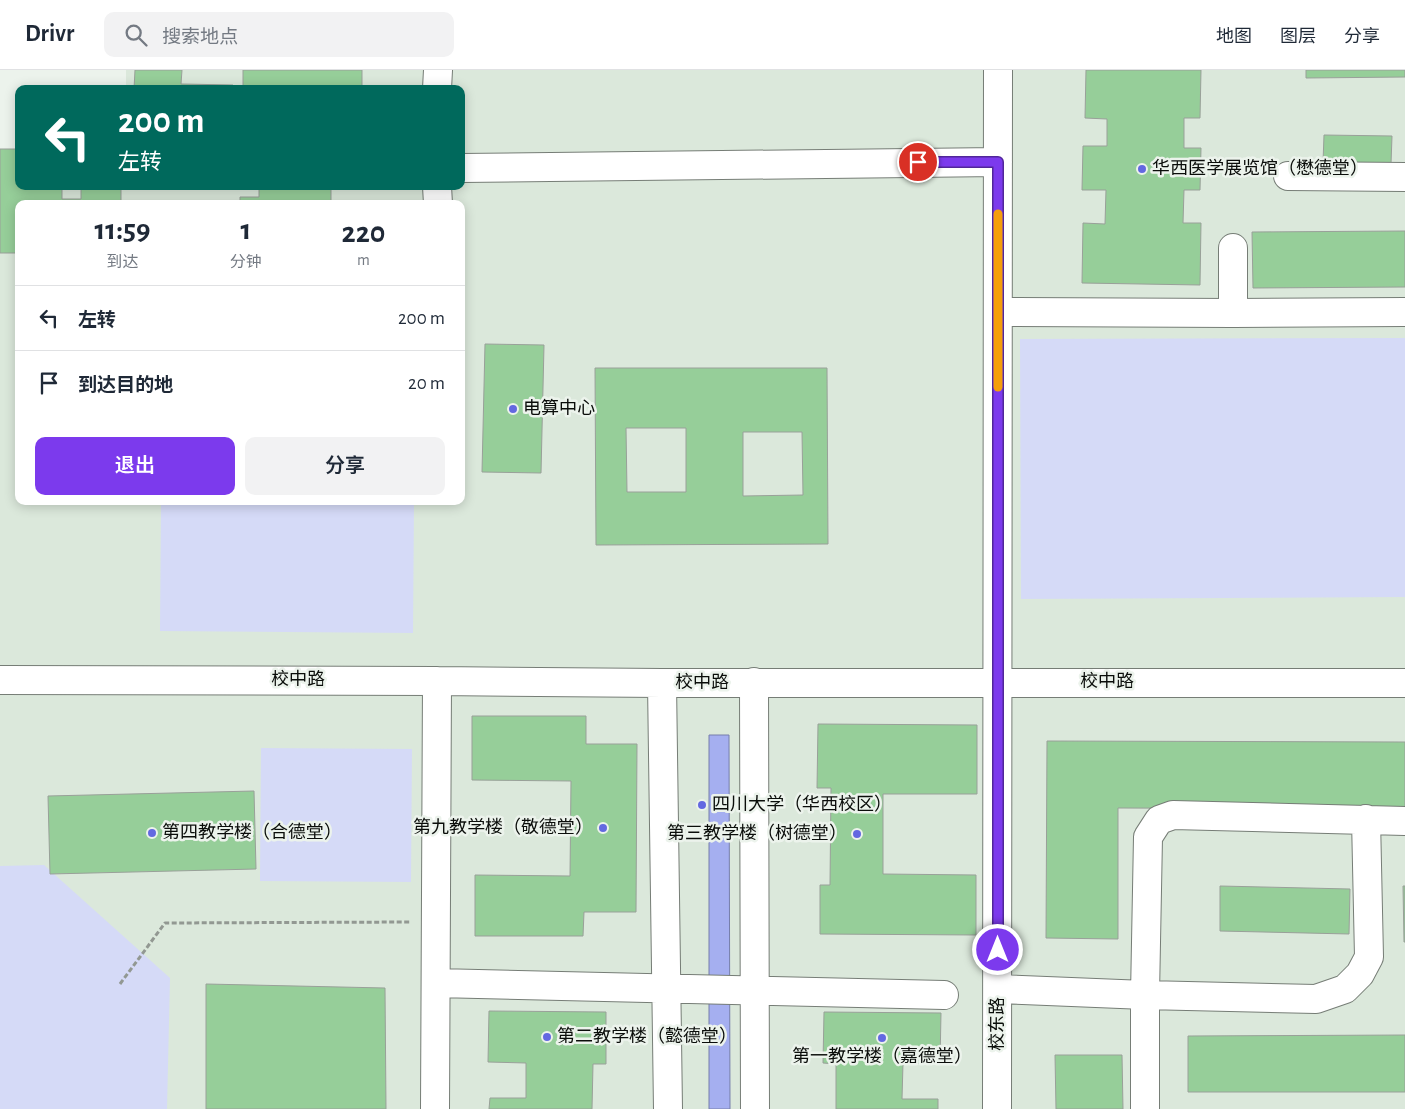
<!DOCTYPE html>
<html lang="zh">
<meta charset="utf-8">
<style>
:root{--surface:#fff;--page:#f2f2f3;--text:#1f2937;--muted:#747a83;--line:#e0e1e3;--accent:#7c3aed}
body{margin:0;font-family:"Alegreya Sans","Noto Sans SC",sans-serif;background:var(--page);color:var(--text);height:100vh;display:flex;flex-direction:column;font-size:19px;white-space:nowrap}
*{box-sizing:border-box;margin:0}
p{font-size:16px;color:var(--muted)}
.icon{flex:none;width:28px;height:28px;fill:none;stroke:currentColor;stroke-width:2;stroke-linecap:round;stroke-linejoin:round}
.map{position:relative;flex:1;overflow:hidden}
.side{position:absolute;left:15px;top:130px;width:450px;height:305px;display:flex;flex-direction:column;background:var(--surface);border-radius:10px;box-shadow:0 2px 12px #0003}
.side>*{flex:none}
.banner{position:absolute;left:15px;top:15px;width:450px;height:105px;border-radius:10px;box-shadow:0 2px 12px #0003;background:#00695c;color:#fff;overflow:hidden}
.pin{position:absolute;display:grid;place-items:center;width:42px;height:42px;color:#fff;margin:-21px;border:2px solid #fff;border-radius:50%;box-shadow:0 1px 5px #0007}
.me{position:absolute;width:55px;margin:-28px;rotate:0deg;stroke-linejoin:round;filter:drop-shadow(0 0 4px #0008)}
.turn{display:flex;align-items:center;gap:18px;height:105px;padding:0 20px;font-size:22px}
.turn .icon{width:65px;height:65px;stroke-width:2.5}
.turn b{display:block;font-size:35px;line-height:42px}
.eta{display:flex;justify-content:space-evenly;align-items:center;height:85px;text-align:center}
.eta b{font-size:30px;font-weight:600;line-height:35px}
.cta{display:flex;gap:10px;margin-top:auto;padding:10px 20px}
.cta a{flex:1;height:58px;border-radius:10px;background:var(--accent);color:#fff;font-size:20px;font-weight:600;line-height:58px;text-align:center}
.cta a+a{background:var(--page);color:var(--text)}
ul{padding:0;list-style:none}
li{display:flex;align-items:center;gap:15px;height:65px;padding:0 20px;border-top:1px solid var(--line)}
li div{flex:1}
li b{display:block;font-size:19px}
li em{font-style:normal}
header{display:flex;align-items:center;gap:30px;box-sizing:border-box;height:70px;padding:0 25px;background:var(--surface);border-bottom:1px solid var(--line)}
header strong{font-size:24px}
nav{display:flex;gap:28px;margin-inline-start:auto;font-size:18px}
.search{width:350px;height:45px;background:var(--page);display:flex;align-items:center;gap:12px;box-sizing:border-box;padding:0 18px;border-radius:10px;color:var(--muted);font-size:19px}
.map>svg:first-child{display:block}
</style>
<header>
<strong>Drivr</strong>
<div class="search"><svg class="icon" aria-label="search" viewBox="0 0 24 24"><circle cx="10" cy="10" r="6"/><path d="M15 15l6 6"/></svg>搜索地点</div>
<nav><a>地图</a><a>图层</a><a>分享</a></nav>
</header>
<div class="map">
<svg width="1405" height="1039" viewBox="0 0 1405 1039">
<rect width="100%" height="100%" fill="#ecf3ec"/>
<path fill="#dbe8db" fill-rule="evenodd" d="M126,0H1405V1039H0V90L19,116H461V19H126ZM19,134H461V431H19Z"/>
<path fill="#d5daf7" d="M1405,268V527L1021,529L1020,269Z
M161,431H414L413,563L160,561Z
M261,678L412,679L411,812L260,811Z
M44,795L170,908L167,1039H0V796Z"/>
<path fill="#a5aff0" stroke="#767eab" d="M709,665H729L730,1039H709Z"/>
<path fill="#96ce99" stroke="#99a099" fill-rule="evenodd" d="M135,0H182L181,14L233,15L232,19H134Z
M243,0H362V19H243Z
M1086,0H1201L1200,48H1184V78H1201L1200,120H1184L1183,153H1201L1200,215L1082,213L1083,153L1105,154L1106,120H1082L1083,76H1107V49L1085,48Z
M1306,0H1405V7L1306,8Z
M1324,65L1392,66L1391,94L1323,93Z
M0,79H19V116H62V129H81V116H121V134H19V183H0Z
M259,116H331V134H240V127H259Z
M1405,161V217L1253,218L1252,162Z
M485,274L544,275L541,403L482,402Z
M595,298H827L828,474L596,475ZM626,358H686V422H627ZM743,362H802L803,425L743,426Z
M472,646H586V674H637L636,842H584L583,866H475V805L570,806L571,711L472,710Z
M818,654L977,655V724H883V804L976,805V865L820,864V815H830L831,718H817Z
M1047,671L1405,672V739L1118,738V869L1046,868Z
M254,721L256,799L50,804L48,726Z
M1220,816L1350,819L1349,864L1220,861Z
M1403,816H1405V872H1404Z
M206,914L385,918L386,1039H206Z
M489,941L606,942V994H593L592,1039H489L490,1028H526V993L488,992Z
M824,942L941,943L940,994L903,993L902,1029H938V1039H836V994L823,993Z
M1405,965V1022H1188V966Z
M1055,985H1122L1123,1039H1056Z"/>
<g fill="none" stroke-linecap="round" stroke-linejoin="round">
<g stroke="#767d76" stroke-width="30">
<path id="minor" d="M437,19L438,0
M461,98L998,92
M1288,106L1405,107
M437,116L438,134
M1233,178V243L1405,242
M998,242L1233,243
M0,610L437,611L662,613H1405
M754,612L755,1039
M662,613L668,1039
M436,913L944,925
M998,919L1145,925L1316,929L1345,919L1360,904L1369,887L1366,749
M435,1039L437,611
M997,1039L998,0
M1145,1039V925L1148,767L1159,750L1173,745L1405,751"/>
</g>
<path stroke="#929892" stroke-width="3" stroke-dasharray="5 2.5" stroke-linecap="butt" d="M120,914L165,853L410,852"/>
<use href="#minor" stroke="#fff" stroke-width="28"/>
</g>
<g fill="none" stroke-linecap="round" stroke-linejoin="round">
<g stroke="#51269a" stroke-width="12">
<path id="route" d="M918,92H998V880"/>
</g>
<use href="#route" stroke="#7c3aed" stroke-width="9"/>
<path stroke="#f59e0b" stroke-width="9" d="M998,317V144"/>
</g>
<g fill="#6368e1" stroke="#ecf3ec" stroke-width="2">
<circle cx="1142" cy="99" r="5"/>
<circle cx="513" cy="339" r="5"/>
<circle cx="702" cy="735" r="5"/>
<circle cx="603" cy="758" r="5"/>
<circle cx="152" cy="763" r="5"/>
<circle cx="857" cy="764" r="5"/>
<circle cx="547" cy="967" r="5"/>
<circle cx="882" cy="968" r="5"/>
</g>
<g text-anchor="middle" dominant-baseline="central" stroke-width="5" stroke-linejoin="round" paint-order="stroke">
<g font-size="18" fill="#0a0d0a" stroke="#ecf3ec" text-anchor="start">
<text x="1152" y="99">华西医学展览馆（懋德堂）</text>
<text x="523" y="339">电算中心</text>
<text x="712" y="735">四川大学（华西校区）</text>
<text x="593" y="758" text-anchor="end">第九教学楼（敬德堂）</text>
<text x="162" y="763">第四教学楼（合德堂）</text>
<text x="847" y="764" text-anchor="end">第三教学楼（树德堂）</text>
<text x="557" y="967">第二教学楼（懿德堂）</text>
<text x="882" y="987" text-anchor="middle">第一教学楼（嘉德堂）</text>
</g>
<g font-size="18" fill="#0a0d0a" stroke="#ecf3ec">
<text x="298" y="610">校中路</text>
<text x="1107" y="612">校中路</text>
<text x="702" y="613">校中路</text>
<text transform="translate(998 954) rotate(-90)">校东路</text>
</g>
</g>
</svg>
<div class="pin" style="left:918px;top:92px;background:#d93025"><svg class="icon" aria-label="arrive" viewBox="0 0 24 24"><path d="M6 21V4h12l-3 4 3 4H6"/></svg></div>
<svg class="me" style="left:998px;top:880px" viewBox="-20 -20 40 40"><circle r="17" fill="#7c3aed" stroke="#fff" stroke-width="3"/><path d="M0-11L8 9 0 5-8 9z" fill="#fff"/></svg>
<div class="banner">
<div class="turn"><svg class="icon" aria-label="left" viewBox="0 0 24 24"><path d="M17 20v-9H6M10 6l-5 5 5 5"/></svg><div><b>200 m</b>左转</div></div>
</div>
<section class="side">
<div class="eta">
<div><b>11:59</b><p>到达</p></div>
<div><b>1</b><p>分钟</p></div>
<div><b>220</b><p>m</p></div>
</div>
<ul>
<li><svg class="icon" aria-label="left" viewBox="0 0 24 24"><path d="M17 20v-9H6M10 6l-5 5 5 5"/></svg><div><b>左转</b></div><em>200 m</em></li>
<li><svg class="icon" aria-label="arrive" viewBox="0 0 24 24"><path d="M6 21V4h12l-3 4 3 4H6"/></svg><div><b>到达目的地</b></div><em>20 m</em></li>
</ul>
<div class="cta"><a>退出</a><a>分享</a></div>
</section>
</div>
